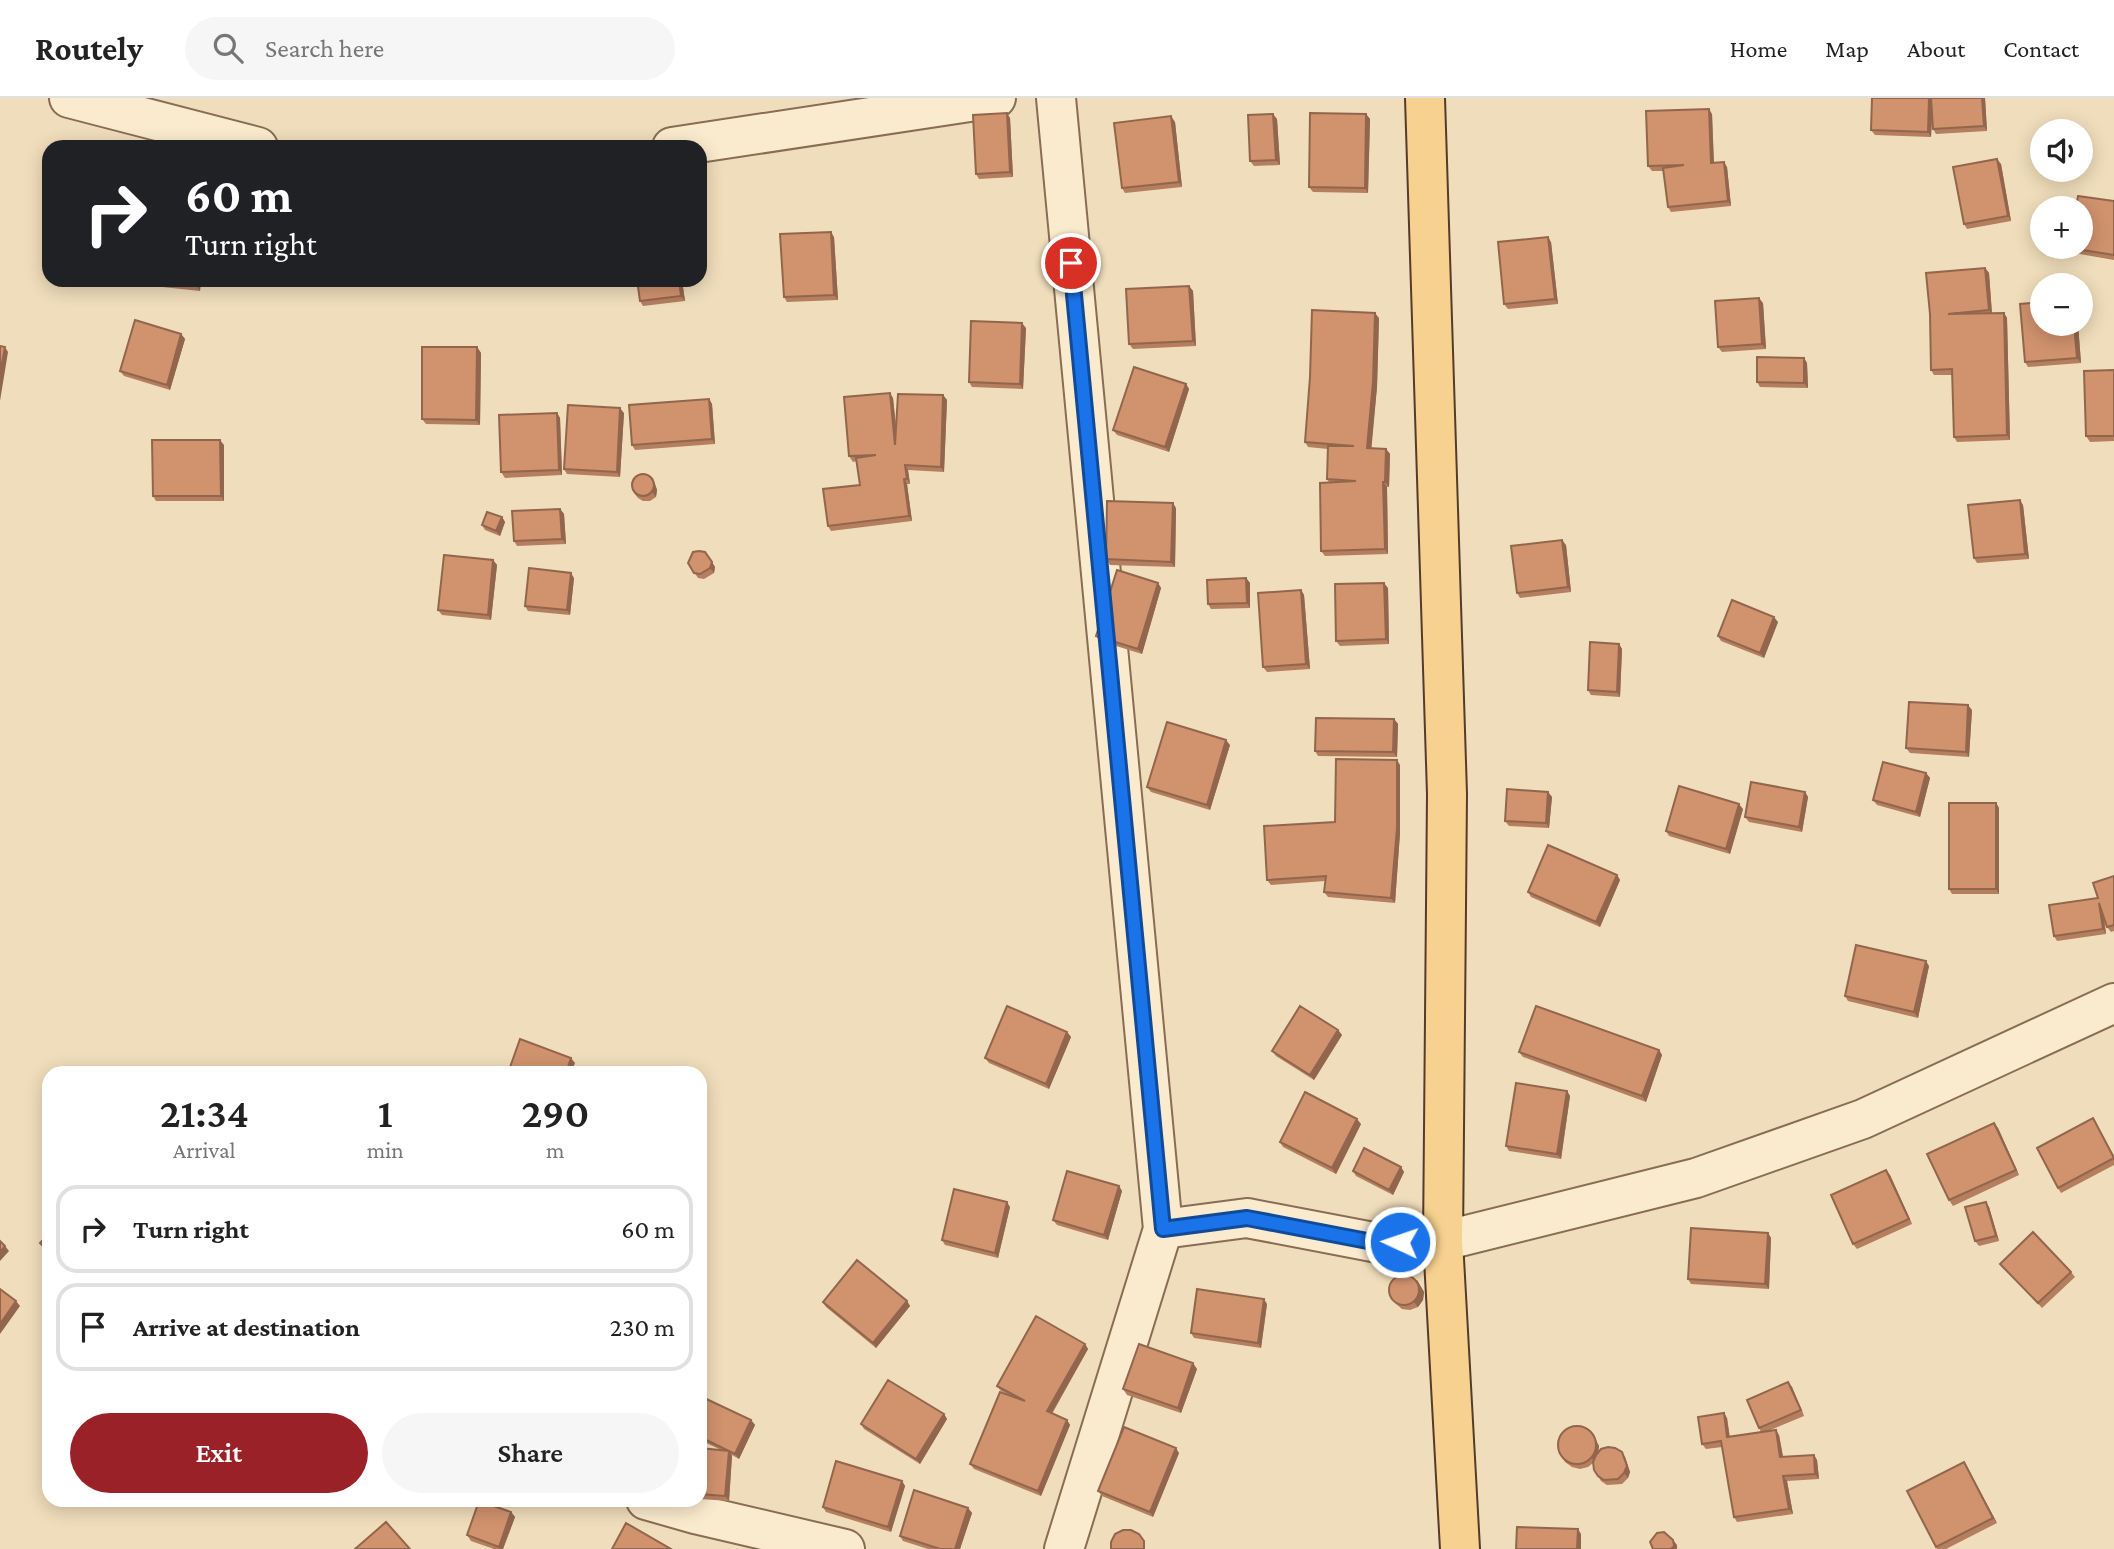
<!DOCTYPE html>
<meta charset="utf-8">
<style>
:root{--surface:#fff;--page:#f6f6f6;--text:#222;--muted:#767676;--line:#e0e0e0;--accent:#9b2129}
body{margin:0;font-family:"Crimson Pro",serif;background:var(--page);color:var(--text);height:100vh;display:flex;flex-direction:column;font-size:26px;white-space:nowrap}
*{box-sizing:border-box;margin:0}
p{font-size:23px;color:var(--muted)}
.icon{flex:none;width:38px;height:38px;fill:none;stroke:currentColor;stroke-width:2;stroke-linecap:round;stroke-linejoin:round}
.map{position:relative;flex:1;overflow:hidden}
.panel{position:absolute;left:42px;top:968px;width:665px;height:441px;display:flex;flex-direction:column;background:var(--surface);border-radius:21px;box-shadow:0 4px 18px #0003}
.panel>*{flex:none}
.guide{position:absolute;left:42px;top:42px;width:665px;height:147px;border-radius:21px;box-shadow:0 4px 18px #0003;background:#202124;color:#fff;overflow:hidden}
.fabs{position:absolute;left:2030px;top:21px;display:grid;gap:14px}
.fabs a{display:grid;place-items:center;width:63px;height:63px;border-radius:50%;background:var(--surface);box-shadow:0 4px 18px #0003;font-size:35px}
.pin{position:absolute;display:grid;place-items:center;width:60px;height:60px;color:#fff;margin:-30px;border:4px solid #fff;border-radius:50%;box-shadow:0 2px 7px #0007}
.me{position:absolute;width:77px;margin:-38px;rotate:273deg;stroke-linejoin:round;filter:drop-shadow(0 0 5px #0008)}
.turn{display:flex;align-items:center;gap:24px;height:147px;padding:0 28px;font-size:32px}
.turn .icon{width:91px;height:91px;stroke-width:2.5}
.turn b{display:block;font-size:49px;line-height:60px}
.eta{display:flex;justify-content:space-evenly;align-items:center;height:119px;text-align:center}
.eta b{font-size:42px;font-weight:600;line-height:49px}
.action{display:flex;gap:14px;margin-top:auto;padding:14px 28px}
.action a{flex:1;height:80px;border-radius:42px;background:var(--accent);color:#fff;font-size:28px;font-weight:600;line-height:80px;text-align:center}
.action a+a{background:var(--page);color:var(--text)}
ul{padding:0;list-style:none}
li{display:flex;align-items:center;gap:21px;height:88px;margin:0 14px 10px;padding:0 14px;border:4px solid var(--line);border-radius:21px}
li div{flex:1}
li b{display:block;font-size:26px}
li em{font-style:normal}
header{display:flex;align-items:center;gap:42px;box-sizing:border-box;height:98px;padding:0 35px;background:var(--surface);border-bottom:2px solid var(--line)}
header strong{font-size:33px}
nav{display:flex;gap:38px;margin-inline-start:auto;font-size:24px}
.search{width:490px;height:63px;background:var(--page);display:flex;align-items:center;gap:18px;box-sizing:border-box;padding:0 24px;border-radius:38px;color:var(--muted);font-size:26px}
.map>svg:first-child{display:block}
</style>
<header>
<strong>Routely</strong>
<div class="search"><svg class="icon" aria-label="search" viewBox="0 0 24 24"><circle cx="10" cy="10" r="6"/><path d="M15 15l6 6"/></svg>Search here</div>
<nav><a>Home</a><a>Map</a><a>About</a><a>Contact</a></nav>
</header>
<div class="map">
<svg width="2114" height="1451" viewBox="0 0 2114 1451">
<rect width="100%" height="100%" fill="#f0ddbb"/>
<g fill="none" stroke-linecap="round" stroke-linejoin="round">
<g stroke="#886d54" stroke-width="42">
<path id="minor" d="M69,0L258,49
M1056,0L1163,1131L1064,1451
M672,49L996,0
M1163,1131L1247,1120L1378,1145L1443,1143L1696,1080L1863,1021L2114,905
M646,1402L695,1416L845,1451"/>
</g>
<g stroke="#553b29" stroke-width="42">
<path id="major" d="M1425,0L1447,696L1443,1143L1460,1451"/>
</g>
<use href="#minor" stroke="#fbebce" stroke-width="38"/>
<use href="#major" stroke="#f7d18f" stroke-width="38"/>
</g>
<path fill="#b47e5f" d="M1985,0L1987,33L1936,36L1933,31L1932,19L1931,39L1875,37L1871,32Z
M1366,16L1370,21L1368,95L1313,94L1309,89Z
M1712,16L1714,65L1727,69L1731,108L1671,114L1668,109L1664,73H1652L1648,68Z
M1010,20L1013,79L979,81L976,76Z
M1277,21L1280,67L1254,68L1250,63Z
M1175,24L1182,89L1125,95L1122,90Z
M2001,66L2011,123L1967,131L1964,126Z
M2114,103V162L2074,155L2070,150Z
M834,139L838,202L787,204L784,199Z
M1551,144L1558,206L1508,211L1504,206Z
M1985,170L1989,175L1992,215H2004L2007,220L2010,342L1957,344L1954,339L1953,277H1934L1931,272L1930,216Z
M123,182H201L200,193L125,185Z
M637,182H682L685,203L643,208L640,203Z
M1189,188L1193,193L1196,248L1133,251L1129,246Z
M1763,205L1766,251L1722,254L1718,249Z
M1379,220L1377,289L1371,350L1386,351L1390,356L1389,389H1387L1388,456L1325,458L1321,453L1329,384L1327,381L1328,351L1308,349L1305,344Z
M2078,226L2081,265L2028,269L2025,264Z
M1026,230L1023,291L972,289L969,284Z
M181,236L185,241L170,292L124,278L120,273Z
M477,249L481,255L480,327L426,326L422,321Z
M1804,260L1807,265L1808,290L1760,289L1757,284Z
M2114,272V343L2090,344L2086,338Z
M1186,286L1189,291L1169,354L1117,337L1113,332Z
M943,297L947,302L944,374L908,372L910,386H907L912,423L831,433L828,428L860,387L857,363L853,364L849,358L893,300L896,327Z
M709,301L712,306L715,346L635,352L632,347Z
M557,315L560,320L562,377L505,380L501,374Z
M624,315L620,379L567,376L564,371Z
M224,347V403H156L153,398Z
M652,381L655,386L657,392L656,399L650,403H643L638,400L634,395Z
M2023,407L2029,461L1977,465L1974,460Z
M1176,410L1175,469L1110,467L1106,461Z
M560,411L564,416L566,446L517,448L514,443Z
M502,419L505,424L500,438L485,432L482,427Z
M1566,447L1571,494L1520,500L1517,495Z
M705,454L715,469L714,475L704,481L698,480L688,465Z
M493,462L497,467L491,522L442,517L438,512Z
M574,480L570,517L528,513L525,508Z
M1246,480L1250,485V510L1211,511L1208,506Z
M1158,485L1161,490L1142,556L1100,543L1096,538Z
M1388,490L1389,546L1340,548L1336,543Z
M1301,492L1304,497L1310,571L1267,574L1263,569Z
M1778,524L1764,560L1721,543L1718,538Z
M1619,546L1622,551L1620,599L1591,597L1588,592Z
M1972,612L1969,659L1910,655L1906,650Z
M1394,621L1398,626L1397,659L1318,658L1315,653Z
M1230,647L1210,712L1151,694L1147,689Z
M1400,667V735L1395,805L1328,799L1324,794L1325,783L1271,787L1267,782L1335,724Z
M1926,675L1930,680L1920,719L1877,707L1873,702Z
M1548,694L1552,699L1549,730L1509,728L1505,723Z
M1805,694L1808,699L1802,734L1749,724L1745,719Z
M1996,705L1999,710V796H1952L1949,791Z
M1743,711L1730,756L1669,738L1666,733Z
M1617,777L1620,782L1600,829L1531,799L1528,794Z
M2114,778V833L2111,834L2107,829L2104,818L2106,836L2057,843L2054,838L2098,800Z
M1929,868L1918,920L1848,903L1845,898Z
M1338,932L1342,937L1314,982L1276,958L1272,953Z
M1067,934L1071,939L1049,991L989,965L985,960Z
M1659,952L1662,957L1646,1004L1523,959L1519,954Z
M1567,993L1570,998L1561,1061L1509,1053L1506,1048Z
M2093,1020L2114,1058V1067L2061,1095L2058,1090Z
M1361,1026L1336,1076L1283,1049L1280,1044Z
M1998,1030L2019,1077L1953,1108L1949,1102Z
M1401,1069L1404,1074L1393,1097L1356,1078L1353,1073Z
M1890,1077L1912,1126L1857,1151L1853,1146Z
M1119,1088L1122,1093L1108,1142L1057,1127L1053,1122Z
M1010,1109L998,1160L945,1147L942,1142Z
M1989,1109L1999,1143L1979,1148L1975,1143Z
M1768,1135L1771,1140L1769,1191L1691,1186L1688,1181Z
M2000,1166L2071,1174L2075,1179L2042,1210Z
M1417,1182L1424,1194L1423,1202L1418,1209L1410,1212L1402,1211L1396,1206L1392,1201Z
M907,1203L910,1208L876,1250L826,1209L823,1204Z
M1267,1206L1261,1250L1194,1240L1191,1235Z
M1085,1246L1088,1251L1052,1316L1067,1322L1070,1327L1041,1398L974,1371L970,1366L1009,1297L1001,1293L997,1288Z
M1197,1271L1181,1315L1127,1297L1123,1291Z
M1788,1284L1792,1289L1804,1318L1768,1333L1779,1337L1783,1359L1814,1357L1817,1362L1819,1381L1787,1383L1793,1416L1737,1424L1734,1419L1722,1349L1706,1351L1702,1346L1724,1315L1727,1320L1730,1339L1761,1334L1759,1330Z
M700,1298L751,1322L755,1327L739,1361L732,1357L729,1403L700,1401V1350L721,1352L700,1342Z
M944,1316L947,1321L920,1366L864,1331L861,1326Z
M1595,1340L1599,1348L1598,1354L1625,1359L1630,1374L1628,1380L1622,1386L1607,1387L1601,1383L1598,1378L1593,1365L1588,1369L1580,1371L1572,1369L1565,1364L1562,1359Z
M1179,1355L1153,1419L1102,1398L1098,1393Z
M1967,1369L1997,1425L1946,1451H1937L1907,1393Z
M902,1383L905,1388L891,1434L826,1414L823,1409Z
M968,1410L972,1415L960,1451H928L903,1443L900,1438Z
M511,1414L515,1419L503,1451H494L471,1443L467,1437Z"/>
<path fill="#92664d" d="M1929,0H1933L1931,39L1928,34Z
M1982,0H1985L1987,33L1984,28Z
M1709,11L1712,16L1714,70L1711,65Z
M1007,15L1010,20L1013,79L1010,74Z
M1273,16L1277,21L1280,67L1276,62Z
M1366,16L1370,21L1368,95L1365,90Z
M1171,18L1175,24L1182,89L1179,84Z
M1997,61L2001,66L2011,123L2008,118Z
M1724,64L1727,69L1731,108L1728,103Z
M831,134L834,139L838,202L834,197Z
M1548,139L1551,144L1558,206L1555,201Z
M1985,170L1989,175L1992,217L1989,212Z
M197,182H201L200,193L197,188Z
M679,182H682L685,203L681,198Z
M1189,188L1193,193L1196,248L1193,243Z
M1759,200L1763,205L1766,251L1762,246Z
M1375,215L1379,220L1377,289L1371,355L1367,350Z
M2004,215L2007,220L2010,342L2007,337Z
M1022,225L1026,230L1023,291L1020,286Z
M2074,226H2078L2081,265L2077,260Z
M181,236L185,241L170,292L167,287Z
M5,249L8,254L0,303V276Z
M477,249L481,255L480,327L476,322Z
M1804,260L1807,265L1808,290L1804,285Z
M1186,286L1189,291L1169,354L1165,349Z
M890,295L893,300L898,352L895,347Z
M943,297L947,302L944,374L941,369Z
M709,301L712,306L715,346L712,341Z
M620,310L624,315L620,379L617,374Z
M557,315L560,320L562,377L559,372Z
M220,342L224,347V403L221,398Z
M1386,351L1390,356L1389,389L1385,384Z
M905,367L908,372L910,386L907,381Z
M652,381L655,386L657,392L656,399L652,394Z
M904,381L907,386L912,423L909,418Z
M1383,384L1387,389L1388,456L1385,451Z
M2020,402L2023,407L2029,461L2025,456Z
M1173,405L1176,410L1175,469L1171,464Z
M560,411L564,416L566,446L562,441Z
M502,419L505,424L500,438L496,433Z
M1562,442L1566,447L1571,494L1568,489Z
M493,462L497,467L491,522L488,517Z
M712,464L715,469L714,475L710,470Z
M571,475L574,480L570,517L567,512Z
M1246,480L1250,485V510L1247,505Z
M1158,485L1161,490L1142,556L1138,551Z
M1384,485L1388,490L1389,546L1386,541Z
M1301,492L1304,497L1310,571L1306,566Z
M1774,519L1778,524L1764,560L1760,555Z
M1619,546L1622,551L1620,599L1617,594Z
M1968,607L1972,612L1969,659L1966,654Z
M1394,621L1398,626L1397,659L1393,654Z
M1226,642L1230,647L1210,712L1207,707Z
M1397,662L1400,667V735L1395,805L1391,800Z
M1926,675L1930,680L1920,719L1916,714Z
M1548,694L1552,699L1549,730L1546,725Z
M1805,694L1808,699L1802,734L1799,729Z
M1996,705L1999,710V796L1996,791Z
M1739,706L1743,711L1730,756L1726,751Z
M1617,777L1620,782L1600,829L1596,824Z
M2099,805L2102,810L2106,836L2103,831Z
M1926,863L1929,868L1918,920L1914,914Z
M1338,932L1342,937L1314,982L1310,977Z
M1067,934L1071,939L1049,991L1046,986Z
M1659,952L1662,957L1646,1004L1642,998Z
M571,960L575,965L571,975H566Z
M1567,993L1570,998L1561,1061L1557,1056Z
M1357,1021L1361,1026L1336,1076L1332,1070Z
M1994,1025L1998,1030L2019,1077L2016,1072Z
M1401,1069L1404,1074L1393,1097L1389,1092Z
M1886,1072L1890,1077L1912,1126L1909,1121Z
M1119,1088L1122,1093L1108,1142L1104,1137Z
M1007,1104L1010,1109L998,1160L995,1155Z
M1986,1104L1989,1109L1999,1143L1996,1138Z
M1768,1135L1771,1140L1769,1191L1765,1186Z
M5,1148L9,1153L0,1163V1154Z
M1417,1182L1424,1194L1423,1202L1418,1209L1414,1204Z
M1264,1201L1267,1206L1261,1250L1258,1245Z
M16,1203L20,1208L0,1236V1226Z
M907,1203L910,1208L876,1250L873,1245Z
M1085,1246L1088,1251L1050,1318L1047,1313Z
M1193,1265L1197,1271L1181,1315L1178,1310Z
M1788,1284L1792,1289L1804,1318L1801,1312Z
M1724,1315L1727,1320L1730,1344L1727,1339Z
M944,1316L947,1321L920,1366L916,1361Z
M751,1322L755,1327L739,1361L735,1356Z
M1067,1322L1070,1327L1041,1398L1038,1393Z
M1776,1332L1779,1337L1784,1364L1780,1359Z
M1591,1335L1599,1348L1598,1356L1595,1364L1591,1359Z
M1176,1350L1179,1355L1153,1419L1150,1414Z
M729,1353L732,1358L729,1403L725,1398Z
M1622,1354L1625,1359L1630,1374L1628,1380L1624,1375Z
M1814,1357L1817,1362L1819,1381L1815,1376Z
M1964,1364L1967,1369L1997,1425L1993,1420Z
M1783,1378L1787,1383L1793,1416L1789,1411Z
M902,1383L905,1388L891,1434L888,1429Z
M968,1410L972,1415L960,1451H955Z
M511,1414L515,1419L503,1451H500L499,1449Z
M1578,1431L1581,1436V1451H1577Z
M1673,1442L1677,1447V1451H1671Z"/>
<path fill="#d1926e" stroke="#92664d" stroke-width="2" d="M1872,0H1929L1928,34L1871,32Z
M1931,0H1982L1984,28L1933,31Z
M1709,11L1711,65L1724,64L1728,103L1668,109L1663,70L1684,67L1648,68L1646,13Z
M1007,15L1010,74L976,76L973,17Z
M1310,15L1366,16L1365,90L1309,89Z
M1273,16L1276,62L1250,63L1248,17Z
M1171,18L1179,84L1122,90L1114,25Z
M1997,61L2008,118L1964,126L1953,69Z
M2078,98L2114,103V157L2070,150L2071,149H2081V110H2076Z
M831,134L834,197L784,199L780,136Z
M1548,139L1555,201L1504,206L1498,144Z
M1985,170L1989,212L1948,216L2004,215L2007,337L1954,339L1952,271L1931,272L1930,216L1926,175Z
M138,182H197V188Z
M637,182H679L681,198L640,203Z
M1189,188L1193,243L1129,246L1126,191Z
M1759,200L1762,246L1718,249L1715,203Z
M2042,204V226H2074L2077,260L2025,264L2020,206Z
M1312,212L1375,215L1373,284L1367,350L1386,351L1385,384H1383L1385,451L1321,453L1320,385L1356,383L1327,381L1328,348H1354L1305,344L1310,279Z
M135,222L181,236L167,287L120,273Z
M971,223L1022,225L1020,286L969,284Z
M0,248L5,249L0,276Z
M422,249H477L476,322L422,321Z
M1757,259L1804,260V285L1757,284Z
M1134,269L1186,286L1165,349L1113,332Z
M2114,272V338H2086L2084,273Z
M890,295L895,347L898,296L943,297L941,369L905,367L907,381H904L909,418L828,428L823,391L860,387L856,360L876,357L849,358L844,299Z
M709,301L712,341L632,347L629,307Z
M568,307L620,310L617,374L564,371Z
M557,315L559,372L501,374L499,317Z
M152,342H220L221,398H153Z
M632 387a11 11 0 1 1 22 0a11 11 0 1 1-22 0Z
M2020,402L2025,456L1974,460L1968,407Z
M1107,403L1173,405L1171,464L1106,461Z
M560,411L562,441L514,443L512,413Z
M487,414L502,419L496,433L482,427Z
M1562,442L1568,489L1517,495L1511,448Z
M699,453L705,454L712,464L710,470L700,476L694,475L688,465L693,454Z
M444,457L493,462L488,517L438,512Z
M529,470L571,475L567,512L525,508Z
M1117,472L1158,485L1138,551L1096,538Z
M1246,480L1247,505L1208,506L1207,482Z
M1384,485L1386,541L1336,543L1335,486Z
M1301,492L1306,566L1263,569L1258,495Z
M1732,502L1774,519L1760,555L1718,538Z
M1590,544L1619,546L1617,594L1588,592Z
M1909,604L1968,607L1966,654L1906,650Z
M1316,620L1394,621L1393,654L1315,653Z
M1167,624L1226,642L1207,707L1147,689Z
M1336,661L1397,662V730L1391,800L1324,794L1326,778L1267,782L1264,728L1335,724Z
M1883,664L1926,675L1916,714L1873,702Z
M1751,684L1805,694L1799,729L1745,719Z
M1679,688L1739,706L1726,751L1666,733Z
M1507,691L1548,694L1546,725L1505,723Z
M1949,705H1996V791H1949Z
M1548,747L1617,777L1596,824L1528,794Z
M2114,778V827L2107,829L2099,805L2103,831L2054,838L2049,807L2098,800L2093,785Z
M1856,847L1926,863L1914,914L1845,898Z
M1007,908L1067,934L1046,986L985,960Z
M1300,908L1338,932L1310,977L1272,953Z
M1536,908L1659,952L1642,998L1519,954Z
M520,941L571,960L566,975H508Z
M1516,985L1567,993L1557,1056L1506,1048Z
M1305,994L1357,1021L1332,1070L1280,1044Z
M2093,1020L2114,1060L2058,1090L2037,1050Z
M1994,1025L2016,1072L1949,1102L1927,1056Z
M1364,1050L1401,1069L1389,1092L1353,1073Z
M1886,1072L1909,1121L1853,1146L1831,1097Z
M1067,1073L1119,1088L1104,1137L1053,1122Z
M954,1091L1007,1104L995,1155L942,1142Z
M1986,1104L1996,1138L1975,1143L1965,1109Z
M1691,1130L1768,1135L1765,1186L1688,1181Z
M2033,1134L2071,1174L2038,1205L2000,1166Z
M49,1136V1154L40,1145Z
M0,1143L5,1148L0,1154Z
M857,1162L907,1203L873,1245L823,1204Z
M1389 1192a15 15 0 1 1 30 0a15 15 0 1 1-30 0Z
M0,1191L16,1203L0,1226Z
M1197,1191L1264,1201L1258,1245L1191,1235Z
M1036,1218L1085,1246L1047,1313L1067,1322L1038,1393L970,1366L1000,1294L1025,1303L997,1288Z
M1139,1246L1193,1265L1178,1310L1123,1291Z
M888,1282L944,1316L916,1361L861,1326Z
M1788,1284L1801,1312L1759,1330L1747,1302Z
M700,1298L751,1322L735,1356L700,1339Z
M1724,1315L1727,1339L1776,1332L1780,1359L1814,1357L1815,1376L1783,1378L1789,1411L1734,1419L1721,1343L1702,1346L1698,1319Z
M1558 1347a19 19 0 1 1 38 0a19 19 0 1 1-38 0Z
M1124,1329L1176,1350L1150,1414L1098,1393Z
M1608,1349L1615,1350L1622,1354L1627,1368L1624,1375L1618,1381L1604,1382L1598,1378L1594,1372L1593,1364L1596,1357L1601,1351Z
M700,1350L729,1353L725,1398L700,1396Z
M836,1363L902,1383L888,1429L823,1409Z
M1964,1364L1993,1420L1936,1449L1907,1393Z
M914,1392L968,1410L955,1451H940L900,1438Z
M479,1403L511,1414L499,1449L467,1437Z
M386,1424L410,1451H355Z
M626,1425L671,1451H612Z
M1517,1429L1578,1431L1577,1451H1516Z
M1123,1432H1131L1139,1436L1144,1443V1451H1111V1444L1115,1436Z
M1664,1434L1673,1442L1674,1448L1671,1451H1653L1650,1444L1657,1435Z"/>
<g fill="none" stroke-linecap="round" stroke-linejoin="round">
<g stroke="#114b97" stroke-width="18">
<path id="route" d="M1071,165L1163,1131L1247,1120L1378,1145L1400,1144"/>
</g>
<use href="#route" stroke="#1a73e8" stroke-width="12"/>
</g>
</svg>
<div class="fabs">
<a><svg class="icon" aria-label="sound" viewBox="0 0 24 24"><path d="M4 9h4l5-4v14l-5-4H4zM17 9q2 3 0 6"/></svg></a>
<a>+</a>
<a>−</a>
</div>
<div class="pin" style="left:1071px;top:165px;background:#d93025"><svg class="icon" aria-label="arrive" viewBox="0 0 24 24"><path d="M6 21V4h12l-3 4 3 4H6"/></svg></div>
<svg class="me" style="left:1400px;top:1144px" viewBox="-20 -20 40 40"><circle r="17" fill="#1a73e8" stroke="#fff" stroke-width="3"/><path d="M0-11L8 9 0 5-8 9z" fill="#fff"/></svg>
<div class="guide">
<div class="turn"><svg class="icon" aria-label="right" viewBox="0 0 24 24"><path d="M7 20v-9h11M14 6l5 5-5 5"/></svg><div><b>60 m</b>Turn right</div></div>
</div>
<section class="panel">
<div class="eta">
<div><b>21:34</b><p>Arrival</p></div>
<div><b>1</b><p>min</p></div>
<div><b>290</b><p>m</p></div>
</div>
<ul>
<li><svg class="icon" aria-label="right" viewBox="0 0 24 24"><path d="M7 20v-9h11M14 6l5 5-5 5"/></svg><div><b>Turn right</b></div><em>60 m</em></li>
<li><svg class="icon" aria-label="arrive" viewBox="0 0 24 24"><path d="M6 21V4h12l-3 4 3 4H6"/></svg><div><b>Arrive at destination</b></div><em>230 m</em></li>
</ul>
<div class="action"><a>Exit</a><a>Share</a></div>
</section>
</div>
